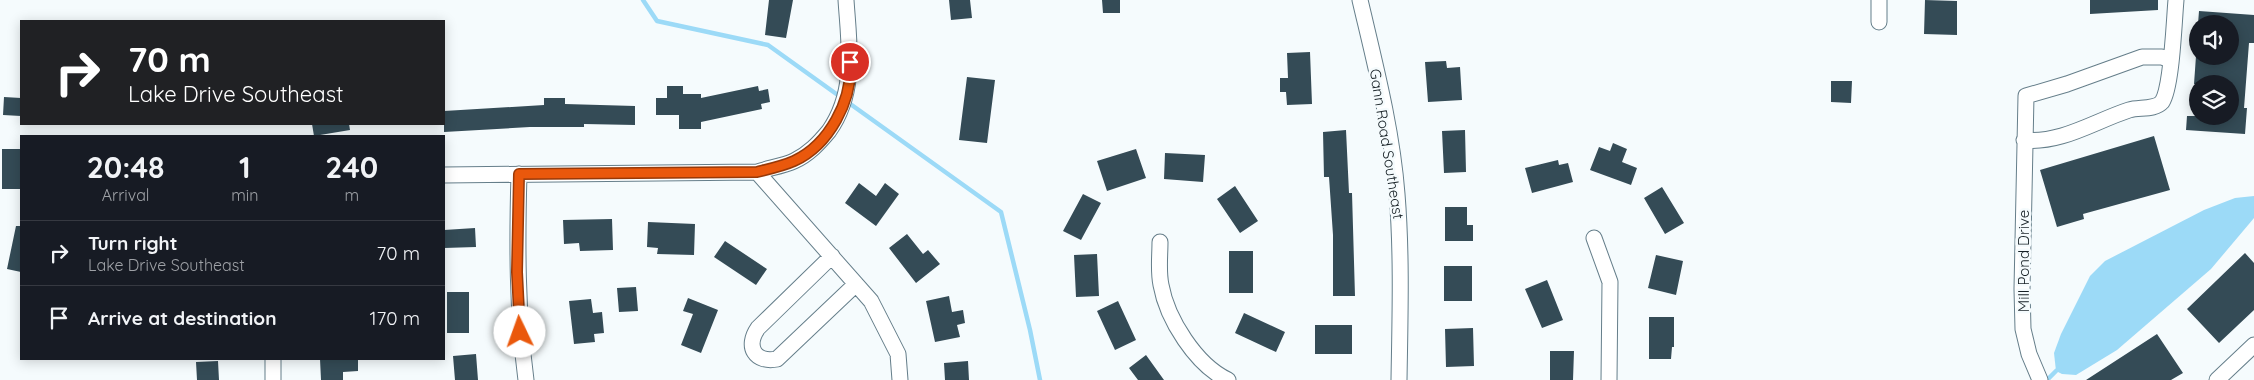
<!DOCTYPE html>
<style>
:root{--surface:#171b24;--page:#20242c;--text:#f1f3f6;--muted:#9ea1a6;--line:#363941}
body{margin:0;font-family:Quicksand,sans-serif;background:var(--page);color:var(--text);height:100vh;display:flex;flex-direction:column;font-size:19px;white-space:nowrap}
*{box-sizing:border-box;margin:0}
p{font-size:16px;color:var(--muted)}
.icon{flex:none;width:28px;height:28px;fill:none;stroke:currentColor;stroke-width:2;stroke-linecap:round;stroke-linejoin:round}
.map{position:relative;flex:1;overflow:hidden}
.sheet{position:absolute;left:20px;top:135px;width:425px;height:225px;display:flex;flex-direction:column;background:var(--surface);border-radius:0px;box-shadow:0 2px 12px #0003}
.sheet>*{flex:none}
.hud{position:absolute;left:20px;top:20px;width:425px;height:105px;border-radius:0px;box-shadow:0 2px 12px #0003;background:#202124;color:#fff;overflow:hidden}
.tools{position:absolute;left:2189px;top:15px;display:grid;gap:10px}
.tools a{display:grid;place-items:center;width:50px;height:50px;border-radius:50%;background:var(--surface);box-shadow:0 2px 12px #0003;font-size:25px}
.pin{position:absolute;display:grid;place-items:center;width:42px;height:42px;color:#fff;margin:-21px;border:2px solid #fff;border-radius:50%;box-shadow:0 1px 5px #0007}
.me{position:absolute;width:55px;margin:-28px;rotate:357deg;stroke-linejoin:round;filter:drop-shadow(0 0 4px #0008)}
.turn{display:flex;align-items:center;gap:18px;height:105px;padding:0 25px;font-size:22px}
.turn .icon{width:65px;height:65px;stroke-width:2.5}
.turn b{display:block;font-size:35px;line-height:42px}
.eta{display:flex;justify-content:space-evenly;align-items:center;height:85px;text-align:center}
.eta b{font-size:30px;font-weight:700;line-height:35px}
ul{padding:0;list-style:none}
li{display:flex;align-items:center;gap:15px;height:65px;padding:0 25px;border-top:1px solid var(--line)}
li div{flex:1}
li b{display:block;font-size:19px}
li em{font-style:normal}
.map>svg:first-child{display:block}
</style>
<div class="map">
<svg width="2254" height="380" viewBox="0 0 2254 380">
<rect width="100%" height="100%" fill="#f5fbfd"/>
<path fill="#9cdaf7" d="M2254,196V218L2211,269L2117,350L2076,375L2062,374L2056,371L2054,353L2061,334L2090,276L2105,261L2204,210L2235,198Z"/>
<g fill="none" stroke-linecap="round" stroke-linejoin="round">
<path stroke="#9cdaf7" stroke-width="4.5" d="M643,0L657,21L768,45L1001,212L1030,330L1040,380
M2047,380L2056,371"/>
</g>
<path fill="#344b56" d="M769,0H793L786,38L765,35Z
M949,0H970L972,18L951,20Z
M1102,0H1120V13H1103Z
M1925,0L1957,1V35L1924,34Z
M2090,0H2158V10L2090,14Z
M2199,11L2254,15V43H2249L2244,108H2247L2245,134L2186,130L2187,116H2230V84H2194L2196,56H2230V24H2198Z
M1310,52L1312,104L1287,105L1286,92H1280V78H1288L1287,53Z
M1446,61L1447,68L1460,67L1462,100L1428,102L1425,62Z
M967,77L995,80L987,143L959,140Z
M1831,81H1852L1851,103L1831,102Z
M667,86H683V94H701V98L758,86L759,91L768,89L770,102L761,104L762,109L701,122V129H679V115H656V98H667Z
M4,97L21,98V116L3,115Z
M544,98H565V104L635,106V125L584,124V127H530L444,132V111L544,105Z
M312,124H349L350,130L314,136Z
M1346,130L1349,193H1352L1355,296H1333V235L1329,177H1324L1323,132Z
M1465,130L1466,172L1444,173L1442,131Z
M2154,136L2170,190L2083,214L2084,219L2057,227L2040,170Z
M1613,143L1627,149L1622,162L1637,168L1631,185L1590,170L1599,147L1610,151Z
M2,149H21V189H2Z
M1136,149L1146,178L1107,191L1097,161Z
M1165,153L1205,155L1203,182L1164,179Z
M1558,160L1559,165L1568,163L1573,182L1532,193L1525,168Z
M859,183L876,196L885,183L899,194L876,226L845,203Z
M1235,186L1258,221L1240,233L1217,199Z
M1662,187L1684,223L1665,234L1644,198Z
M1083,194L1101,203L1081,240L1063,231Z
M1445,207H1467V225H1473V241H1445Z
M612,219L613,250L580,251L579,243L564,244L563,220Z
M648,222L695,224L694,255L657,254L658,248L647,247Z
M16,226H21V272L7,269Z
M475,228L476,247L444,248V230Z
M907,234L923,254L928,250L940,264L916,283L889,248Z
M725,241L767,269L756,285L714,257Z
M1229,251H1253V293H1229Z
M2245,253L2254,263V310L2219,343L2187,309Z
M1097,254L1099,296L1076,297L1074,255Z
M1656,255L1683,261L1676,295L1648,288Z
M1444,266H1472V301H1444Z
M1547,280L1563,320L1542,328L1525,289Z
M636,287L638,311L619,312L617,288Z
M447,292H469V333H447Z
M949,296L952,312L963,310L965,323L957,325L960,337L935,342L926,301Z
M688,298L718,310L701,353L681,345L693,314L683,311Z
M591,299L593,313L602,312L604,333L594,334L595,342L574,344L569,301Z
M1118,301L1136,340L1115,350L1097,311Z
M1244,313L1285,332L1276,352L1235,333Z
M1649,317H1674V347H1672L1671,359H1649Z
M1315,325H1352V354H1315Z
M1473,328L1474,366L1446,367L1445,329Z
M2157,334L2183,373L2171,380H2086Z
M1550,351H1574L1573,380H1550Z
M476,354L478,380H455L453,356Z
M1146,355L1164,380H1138L1129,368Z
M320,359H358V371L343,372V380H321Z
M218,361L219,380H197L196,362Z
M968,361L969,380H945L944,363Z"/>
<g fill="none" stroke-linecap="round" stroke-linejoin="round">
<g stroke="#657e8a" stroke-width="17">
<path id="minor" d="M1360,0C1375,64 1392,129 1397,194C1402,256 1400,318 1399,380
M1879,0V22
M2024,140C2061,144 2095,121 2129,110C2139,107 2155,110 2162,102C2172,87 2174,21 2176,0
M757,172L871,301L898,354L900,380
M519,174C517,244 517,311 526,380
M444,175L757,172C769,168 783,166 794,161C809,154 819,143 829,131C857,91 849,46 846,0
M1594,238L1610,282L1609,380
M1160,242C1160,256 1158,271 1161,285C1167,319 1196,365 1228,380
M832,256L758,328C745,347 755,363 777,359L856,284
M273,359V380
M2040,380L2029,354L2023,329L2022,289L2026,96L2067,84L2142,57H2162L2170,60
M2217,380L2254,345"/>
</g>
<use href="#minor" stroke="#fff" stroke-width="15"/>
</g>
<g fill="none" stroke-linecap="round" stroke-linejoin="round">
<g stroke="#983908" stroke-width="12">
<path id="route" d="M520,332L517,272L519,174L757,172C769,169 783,166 794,161C829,145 853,100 850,62"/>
</g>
<use href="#route" stroke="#ea580c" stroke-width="9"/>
</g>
<g text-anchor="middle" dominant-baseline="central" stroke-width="5" stroke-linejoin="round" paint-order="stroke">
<g font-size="15" fill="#162025" stroke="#f5fbfd">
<text transform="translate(1387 144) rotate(81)">Gann Road Southeast</text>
<text transform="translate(2023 261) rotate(-90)">Mill Pond Drive</text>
</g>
</g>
</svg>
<div class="tools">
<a><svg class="icon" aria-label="sound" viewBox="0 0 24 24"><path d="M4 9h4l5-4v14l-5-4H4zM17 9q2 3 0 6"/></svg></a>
<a><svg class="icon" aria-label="layers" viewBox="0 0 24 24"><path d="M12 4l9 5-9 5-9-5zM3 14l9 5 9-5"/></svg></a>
</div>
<div class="pin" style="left:850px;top:62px;background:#d93025"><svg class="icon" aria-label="arrive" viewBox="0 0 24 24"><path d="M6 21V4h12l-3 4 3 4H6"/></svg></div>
<svg class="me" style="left:520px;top:332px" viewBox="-20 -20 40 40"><circle r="19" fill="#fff"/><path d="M0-13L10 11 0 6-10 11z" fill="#ea580c"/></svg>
<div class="hud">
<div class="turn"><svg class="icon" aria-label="right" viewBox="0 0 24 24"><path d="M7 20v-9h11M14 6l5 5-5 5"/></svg><div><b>70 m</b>Lake Drive Southeast</div></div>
</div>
<section class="sheet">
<div class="eta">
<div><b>20:48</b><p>Arrival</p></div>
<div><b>1</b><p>min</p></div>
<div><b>240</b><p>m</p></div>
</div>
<ul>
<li><svg class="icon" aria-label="right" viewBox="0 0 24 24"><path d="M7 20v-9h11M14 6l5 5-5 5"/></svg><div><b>Turn right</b><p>Lake Drive Southeast</p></div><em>70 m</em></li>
<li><svg class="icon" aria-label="arrive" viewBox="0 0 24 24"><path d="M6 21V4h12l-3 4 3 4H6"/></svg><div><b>Arrive at destination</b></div><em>170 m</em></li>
</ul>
</section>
</div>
